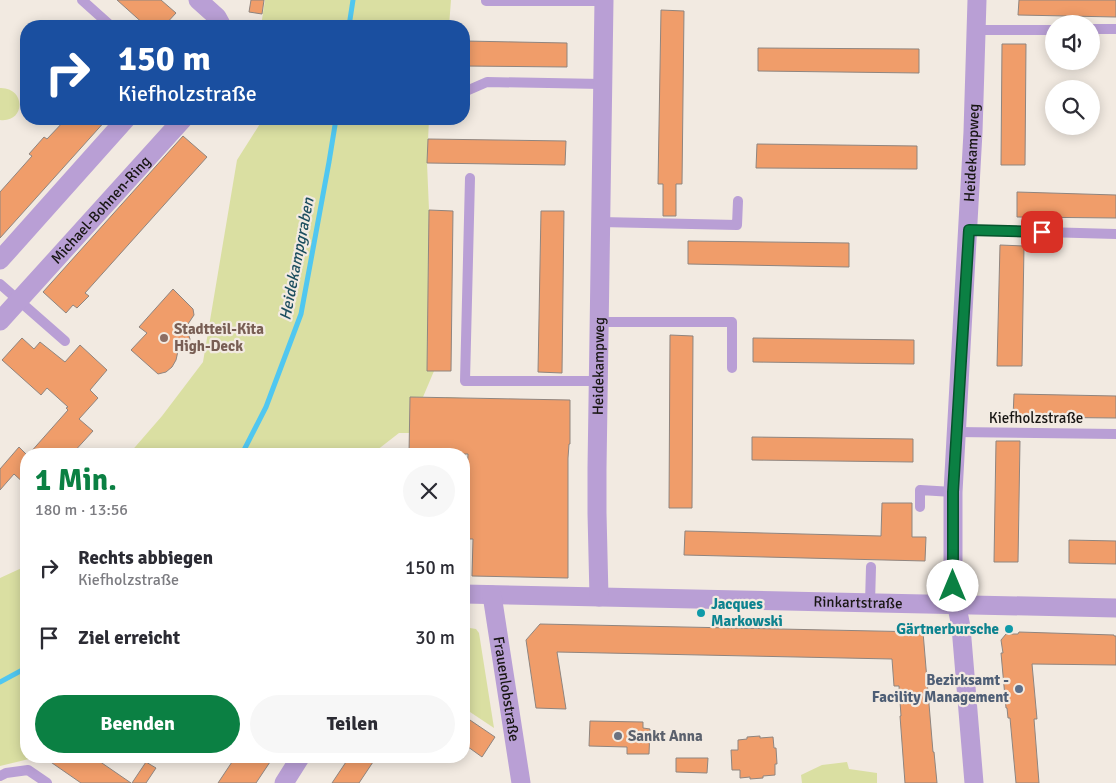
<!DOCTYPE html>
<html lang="de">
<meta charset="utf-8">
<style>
:root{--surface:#fff;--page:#f7f7f7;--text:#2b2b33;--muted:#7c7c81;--accent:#0b8043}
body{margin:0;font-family:Signika,sans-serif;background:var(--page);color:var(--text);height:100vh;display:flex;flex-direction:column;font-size:19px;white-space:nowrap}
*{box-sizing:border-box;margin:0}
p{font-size:16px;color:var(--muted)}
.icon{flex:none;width:28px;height:28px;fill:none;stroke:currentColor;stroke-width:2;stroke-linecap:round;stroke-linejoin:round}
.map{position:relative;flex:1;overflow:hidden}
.side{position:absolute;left:20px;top:448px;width:450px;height:315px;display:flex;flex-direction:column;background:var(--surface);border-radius:20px;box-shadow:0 2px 12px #0003}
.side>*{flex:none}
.top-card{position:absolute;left:20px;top:20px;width:450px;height:105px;border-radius:20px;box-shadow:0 2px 12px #0003;background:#1a4fa0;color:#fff;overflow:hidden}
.tools{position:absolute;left:1045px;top:15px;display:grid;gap:10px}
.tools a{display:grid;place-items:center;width:55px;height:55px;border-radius:50%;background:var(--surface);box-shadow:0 2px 12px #0003;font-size:25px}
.pin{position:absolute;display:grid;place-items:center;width:42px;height:42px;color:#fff;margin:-21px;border-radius:10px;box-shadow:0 2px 8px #0006}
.me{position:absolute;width:55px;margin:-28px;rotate:0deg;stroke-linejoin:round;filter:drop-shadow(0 0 4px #0008)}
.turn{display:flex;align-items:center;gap:18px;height:105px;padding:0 15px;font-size:22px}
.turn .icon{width:65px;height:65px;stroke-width:2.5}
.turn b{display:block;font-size:35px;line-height:42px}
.round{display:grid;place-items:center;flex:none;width:52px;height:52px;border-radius:26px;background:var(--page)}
.head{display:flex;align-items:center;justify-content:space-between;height:85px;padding:0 15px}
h1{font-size:30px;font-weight:700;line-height:38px;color:var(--accent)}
.cta{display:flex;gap:10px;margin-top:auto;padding:10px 15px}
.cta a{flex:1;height:58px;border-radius:30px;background:var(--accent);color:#fff;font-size:20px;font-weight:700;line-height:58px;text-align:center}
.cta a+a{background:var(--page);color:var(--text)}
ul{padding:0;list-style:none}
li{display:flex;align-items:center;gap:15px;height:70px;padding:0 15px}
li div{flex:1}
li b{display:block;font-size:19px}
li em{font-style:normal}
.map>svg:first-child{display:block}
</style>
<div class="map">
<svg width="1116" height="783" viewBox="0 0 1116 783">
<rect width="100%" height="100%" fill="#f2eae1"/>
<path fill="#dadfa2" d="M265,0H451L449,26H261Z
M0,88C26,87 26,123 0,120Z
M263,119H429L427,163L429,210L427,371H434L423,397H410L409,425L445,426L446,397L462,398L461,433H399L372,454H129L162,416L203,362L237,160Z
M26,566V756H31L29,759L0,766V578Z
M464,627L476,629L479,633L494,728L464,708Z
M847,762L849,769L877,773V783H802L801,775L822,765Z"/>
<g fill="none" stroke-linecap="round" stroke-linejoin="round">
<path stroke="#50c7f0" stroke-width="5" d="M349,26L353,0
M242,454L266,407L301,314L329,162L336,119
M0,682L26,668"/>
</g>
<path fill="#f09d6a" stroke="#8f857f" d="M117,0H161L176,13L164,26H146Z
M251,0H264L262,14L249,12Z
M1019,0H1116V17L1018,15Z
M661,10L684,11L682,184H676V216H663V184H658Z
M464,41L567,43V67L464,66Z
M1002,44H1026L1025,165H1001Z
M758,48L919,49V73L758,71Z
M66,119H107L0,238V192L32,156L29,154L44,137L47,139Z
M183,136L207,157L85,293L89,296L77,308L73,305L66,313L43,292Z
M428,139L566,141L565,165L427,163Z
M757,144L917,146V169L756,168Z
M1017,192L1116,195V218L1017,217Z
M429,210L453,211L451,371H427Z
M541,211H564L562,373L538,372Z
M688,241L849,243V267L688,264Z
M1000,245L1024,246L1022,366H997Z
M173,289L193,309L194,315L186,327L190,339L189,343L178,351L176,360L172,367L166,372L158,374L131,350L147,333L139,327Z
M670,335L693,336L692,508H669Z
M22,338L34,349L40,342L65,362L80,345L107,370L90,390L98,398L79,419L93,431L72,454H29L68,410L66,408L68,407L47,388L41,395L2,360Z
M753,338L914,340V364L753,362Z
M1014,394L1116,396V418L1013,417Z
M410,397L570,400V444H569L568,458V578L472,576L473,539H464L468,454H409Z
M752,437L913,439V462L752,460Z
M996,441H1020L1018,562H994Z
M19,447L26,454V485L14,474L0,490V469Z
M882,503H912V537H926L925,561L684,555L685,531L881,536Z
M1069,540L1116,541V564L1069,563Z
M540,624L923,632L933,752H934L937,783H905L900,716H901L899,686H894L892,659L557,652L566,709L536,708L526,640Z
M1019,632L1114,635V636H1116V665L1032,664L1037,719H1034L1039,783H1016L1010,718H1008L1007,708H1006L1001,653H1003L1001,640L1006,634H1018Z
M464,716L495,737L482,757L464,744Z
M590,721L643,722V728L650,729L649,754H627V747L589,746Z
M760,736V738L773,737L774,748H776L777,764H775V775L763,776V778L750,779V777L740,778V770H732L731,750H738V740L747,739V737Z
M42,756H99V761L131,783H81Z
M236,756H274L256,783H218Z
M350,756H377L359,783H332Z
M676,758H708L707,773L676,772Z
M146,762L156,768L146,783H132Z"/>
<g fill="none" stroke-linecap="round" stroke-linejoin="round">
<path stroke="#b99fd5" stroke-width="10" d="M82,0L111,26
M486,0V1H604
M1091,29H1116
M977,30H1054
M464,92L487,82L602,84
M470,178L465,381H599
M601,222L737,225L738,201
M969,230L1116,234
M0,284L65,341
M599,322H732V368
M956,432L1116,434
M920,507V490L953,492
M870,603L871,567
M0,776L6,773L28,770L47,783"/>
<g stroke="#b99fd5" stroke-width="19">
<path d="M198,0L217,17L222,26"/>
<path d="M0,260L126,119"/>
<path id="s1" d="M0,321L183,119"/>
<path id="s2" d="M464,594L1116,608"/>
<path id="s3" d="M492,595L521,783"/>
<path id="s4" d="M599,597L597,513V469L604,0"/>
<path d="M284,783L301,756"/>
<path id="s5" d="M974,783L961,627L953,587V492L973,132L977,0"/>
</g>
</g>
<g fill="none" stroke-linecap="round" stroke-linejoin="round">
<g stroke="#07532c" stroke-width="12">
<path id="route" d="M953,586V492L969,230L1042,232"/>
</g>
<use href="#route" stroke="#0b8043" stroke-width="9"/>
</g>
<circle fill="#8d6e63" stroke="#f2eae1" stroke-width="2" cx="164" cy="338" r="5"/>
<g fill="#0f9aa8" stroke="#f2eae1" stroke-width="2">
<circle cx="701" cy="613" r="5"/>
<circle cx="1009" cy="629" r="5"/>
</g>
<circle fill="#5c6f8a" stroke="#f2eae1" stroke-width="2" cx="1019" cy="689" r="5"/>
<circle fill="#6b7280" stroke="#f2eae1" stroke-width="2" cx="618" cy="736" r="5"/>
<g text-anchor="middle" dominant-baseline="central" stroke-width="4.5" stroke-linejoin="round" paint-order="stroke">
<g font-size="15" fill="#181613" stroke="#f2eae1">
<text stroke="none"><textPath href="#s5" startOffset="632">Heidekampweg</textPath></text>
<text stroke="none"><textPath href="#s1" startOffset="150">Michael-Bohnen-Ring</textPath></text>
<text stroke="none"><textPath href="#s4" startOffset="231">Heidekampweg</textPath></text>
<text x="1036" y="418">Kiefholzstraße</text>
<text stroke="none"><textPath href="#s2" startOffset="394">Rinkartstraße</textPath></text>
<text stroke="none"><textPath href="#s3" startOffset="95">Frauenlobstraße</textPath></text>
</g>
<g font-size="15" font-weight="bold" fill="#785e54" stroke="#f2eae1" text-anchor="start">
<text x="174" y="329">Stadtteil-Kita<tspan x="174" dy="17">High-Deck</tspan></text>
</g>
<g font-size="15" font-weight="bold" fill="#0d838f" stroke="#f2eae1" text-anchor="start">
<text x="711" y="604">Jacques<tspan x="711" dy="17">Markowski</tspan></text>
<text x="999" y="629" text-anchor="end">Gärtnerbursche</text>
</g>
<g font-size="15" font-weight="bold" fill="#4e5e75" stroke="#f2eae1" text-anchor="end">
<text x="1009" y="680">Bezirksamt -<tspan x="1009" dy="17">Facility Management</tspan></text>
</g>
<g font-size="15" font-weight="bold" fill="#5b616d" stroke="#f2eae1" text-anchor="start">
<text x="628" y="736">Sankt Anna</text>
</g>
<g font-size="16" font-style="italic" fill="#1c4e5f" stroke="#f2eae1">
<text transform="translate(297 259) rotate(-79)">Heidekampgraben</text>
</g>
</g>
</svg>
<div class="tools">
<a><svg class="icon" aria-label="sound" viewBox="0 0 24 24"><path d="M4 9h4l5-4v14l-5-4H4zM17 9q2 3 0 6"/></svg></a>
<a><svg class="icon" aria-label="search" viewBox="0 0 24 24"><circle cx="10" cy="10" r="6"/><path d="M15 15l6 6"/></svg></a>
</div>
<div class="pin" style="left:1042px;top:232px;background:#d93025"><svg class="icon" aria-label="arrive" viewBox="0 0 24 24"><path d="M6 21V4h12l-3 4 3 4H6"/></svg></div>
<svg class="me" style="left:953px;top:586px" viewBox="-20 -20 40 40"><circle r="19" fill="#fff"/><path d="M0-13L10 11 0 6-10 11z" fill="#0b8043"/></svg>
<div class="top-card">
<div class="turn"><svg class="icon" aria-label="right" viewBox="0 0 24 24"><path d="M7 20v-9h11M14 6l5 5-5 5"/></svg><div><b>150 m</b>Kiefholzstraße</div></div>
</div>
<section class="side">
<div class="head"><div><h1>1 Min.</h1><p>180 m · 13:56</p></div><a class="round"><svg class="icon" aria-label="close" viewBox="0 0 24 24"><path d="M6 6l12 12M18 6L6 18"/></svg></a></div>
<ul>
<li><svg class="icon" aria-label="right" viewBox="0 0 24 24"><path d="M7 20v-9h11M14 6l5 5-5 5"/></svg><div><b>Rechts abbiegen</b><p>Kiefholzstraße</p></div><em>150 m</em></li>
<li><svg class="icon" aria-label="arrive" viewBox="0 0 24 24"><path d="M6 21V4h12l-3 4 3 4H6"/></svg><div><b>Ziel erreicht</b></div><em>30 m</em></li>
</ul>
<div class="cta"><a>Beenden</a><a>Teilen</a></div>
</section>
</div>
